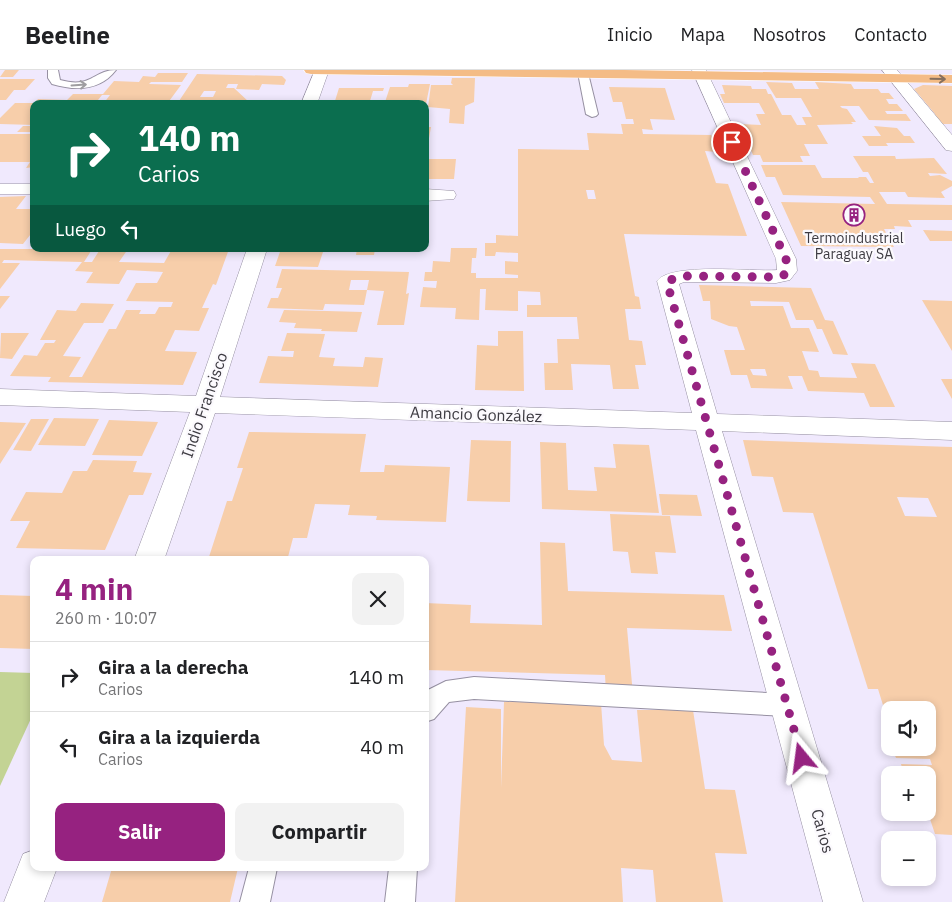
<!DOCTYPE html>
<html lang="es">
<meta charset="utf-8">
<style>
:root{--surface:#fff;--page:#f2f2f2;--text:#202124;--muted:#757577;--line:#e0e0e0;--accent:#962280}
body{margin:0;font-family:"IBM Plex Sans",sans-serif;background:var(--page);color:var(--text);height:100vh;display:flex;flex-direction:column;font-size:19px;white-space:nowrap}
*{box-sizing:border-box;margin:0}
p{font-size:16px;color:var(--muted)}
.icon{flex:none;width:28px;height:28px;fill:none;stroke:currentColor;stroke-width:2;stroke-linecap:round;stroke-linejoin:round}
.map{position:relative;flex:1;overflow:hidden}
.drawer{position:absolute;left:30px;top:486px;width:399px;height:315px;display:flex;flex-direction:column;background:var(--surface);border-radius:10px;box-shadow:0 2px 8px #0003}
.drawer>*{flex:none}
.hud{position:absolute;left:30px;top:30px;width:399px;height:152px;border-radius:10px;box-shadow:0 2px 8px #0003;background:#0b6e4f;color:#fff;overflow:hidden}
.fabs{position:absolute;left:881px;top:631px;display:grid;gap:10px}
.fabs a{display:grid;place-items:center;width:55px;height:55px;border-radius:10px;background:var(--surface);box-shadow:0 2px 8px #0003;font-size:25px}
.pin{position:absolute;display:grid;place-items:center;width:42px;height:42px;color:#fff;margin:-21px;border:2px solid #fff;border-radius:50%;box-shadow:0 1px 5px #0007}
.me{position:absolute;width:55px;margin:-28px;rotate:344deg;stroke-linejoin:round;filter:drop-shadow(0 0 4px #0008)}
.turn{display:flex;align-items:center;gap:18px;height:105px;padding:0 25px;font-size:22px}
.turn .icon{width:65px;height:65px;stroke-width:2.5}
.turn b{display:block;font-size:35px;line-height:42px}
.then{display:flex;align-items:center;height:48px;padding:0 25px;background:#0003;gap:10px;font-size:19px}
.round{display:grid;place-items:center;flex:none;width:52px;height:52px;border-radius:10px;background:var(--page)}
.summary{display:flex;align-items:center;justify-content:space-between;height:85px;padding:0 25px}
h1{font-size:30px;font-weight:700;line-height:38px;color:var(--accent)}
.button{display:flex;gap:10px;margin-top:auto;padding:10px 25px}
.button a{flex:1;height:58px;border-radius:10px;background:var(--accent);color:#fff;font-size:20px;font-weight:700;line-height:58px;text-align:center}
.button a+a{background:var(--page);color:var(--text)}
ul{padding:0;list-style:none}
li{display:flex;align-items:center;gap:15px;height:70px;padding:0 25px;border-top:1px solid var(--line)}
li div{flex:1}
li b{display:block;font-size:19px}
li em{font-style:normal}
header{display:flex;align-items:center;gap:30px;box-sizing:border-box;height:70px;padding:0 25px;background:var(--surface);border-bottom:1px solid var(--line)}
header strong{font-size:24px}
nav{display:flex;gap:28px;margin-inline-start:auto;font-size:18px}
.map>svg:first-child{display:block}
</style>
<header>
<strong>Beeline</strong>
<nav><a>Inicio</a><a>Mapa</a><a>Nosotros</a><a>Contacto</a></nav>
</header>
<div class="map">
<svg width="952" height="832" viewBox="0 0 952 832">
<rect width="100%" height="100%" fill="#f0e9fd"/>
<path fill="#c3d394" d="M0,602L34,603V642L0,716Z"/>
<path fill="#f7ceaa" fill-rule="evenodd" d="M5,0H19L13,7H0Z
M158,3H188L182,12H151L149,14L181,15L167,34H103L110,25H102L98,30H73L70,34H34L38,29L67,30L73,24H103L114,11L139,12L143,6L155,7Z
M197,4L282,6L286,10L284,15L262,14L259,20L236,19L238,14H228L226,18H234L249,32H266L265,34H179L181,31H179ZM204,21H216L213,27H200Z
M452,8H475L474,32L465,36L464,54L449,53L450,39L428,37L431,15H453L451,13Z
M0,9H35L25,20H14L6,30H0Z
M766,12L792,13L795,19H819L815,12L851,14L854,19H878L881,23H889L894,29H886L889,34H897L903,41H885L887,44H906L911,51L869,50L859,36H840L842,38L847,39L856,52H851L853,54L817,55L828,74H804L810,86H800L803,92H763L760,85H753L740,54L761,55L756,44H765L759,33H724L720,24H725L722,15L751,16L752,19H766L768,24H771L782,45H791L797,55H806L802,47H812L801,28H776Z
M409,14H430L426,34L385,32L390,17H408Z
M923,15L952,16V54H939L930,44H935L914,19Z
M609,17L665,18L675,50L650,49L653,60L642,59L643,64L711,65L717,82L705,81L716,113L728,114L747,166L624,164L635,226L639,227L641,239H625L629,270L642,271L646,295H635L639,319H613L610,295L571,294L573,320H545L544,293H558L557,269H579L577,247H527V235H541L540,222L518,221V241L485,240L486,219H480L479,250L455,249L456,238L420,237L423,217L436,218L437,211H424L425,202H432L433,191L450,192L451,178H477L476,188H472L471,203H476V208H518V205L505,204V191L518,192V183L496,182L495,186H485V173H496V165L518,166V79L589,80L587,63L623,64L621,54H634L633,49H626L622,32H613ZM586,120H594L596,129H588Z
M339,18H384L383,21H373L370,31L353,30L352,34H334Z
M15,33H34V55L0,54V48Z
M23,56H34V62H17Z
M874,56L897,58L904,66H910L915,73H886L888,76H869L862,66H881Z
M425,57H431L426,85H425Z
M0,64H34V97L26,98L30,92H0Z
M853,86H895L896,89L934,88L947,104L928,103L930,106L940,105L952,111V116L941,122L945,128L908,127L905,122H879L887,134L952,135V150H908L912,157L894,156L895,159H884L894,177L801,176L781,132L875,134L870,127L783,125L775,107H766L761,95H815L822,108H859L858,107H866L870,113H874L868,102H863Z
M425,89H456L454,109H425Z
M26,126L16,139H34V160L23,174L0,173V127Z
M923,160L952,161V171H930Z
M0,179H57L55,182H66L68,179H128L119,192L164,193L172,179H229L216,215L213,214L202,238H209L199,261L175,260L165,281L197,282L183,315L48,312L51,307L10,306L24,285L37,286L45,273H54L56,270H40L57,240L76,241L81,233L114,234L103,253H84L63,286L81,287L69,307H82L109,259H116L126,240H141L139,244H155L159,237H171L173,232L126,231L136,213H157L163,202L127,200L119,214L86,213L93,202L75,201L82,192L4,190L2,193H20L0,219ZM91,181H99L92,192H84Z
M281,179H324L318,197L275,196Z
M357,179H375L374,185H356Z
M282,199L409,202L406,224L409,223L404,255H377L384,221L367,220L364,235L325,234L323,240L267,238L271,228H278L282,218H276ZM351,210H369L367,220H349Z
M699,215L811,218L825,250L833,251L848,285L833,284L822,259H817L813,250H796L789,232L750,231L751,236H783L791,258H809L819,282L802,281L809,300L818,301L820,307L857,308L851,293L875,294L895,337H870L864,323L808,321L802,306H788L793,319L751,318L747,305H731L724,280H745L737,257L729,256L711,249L710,231H703ZM750,299H765L767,306L753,305Z
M0,226H10L0,239Z
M922,230L952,231V281Z
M284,240L327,241L362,242L357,262L321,261L322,259L294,258L296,253L279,252Z
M498,261H523L524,321L475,320L477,275L498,276Z
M1,263H29L12,289L0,288Z
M287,263L325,264L319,287L335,288L333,296L363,297L365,287L383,288L378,317L259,313L268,286L293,287L294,281H281Z
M941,309H952V329Z
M54,348L99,349L85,376L38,375Z
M31,349H49L31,381L13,380Z
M109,350L158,352L142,386L92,385Z
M0,352L26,353L0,394Z
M249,362L366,364L360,402H384L385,395L450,397L446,452L376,450L377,446L348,445L350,435L315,434L307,468H293L288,487H306L305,490H208L227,431H232L243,398H237Z
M471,370L511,371L510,432L467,431Z
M743,370L952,377V765L935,764L928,743V705H904L901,694L932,695L930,689L896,688L892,678H928V640H890V669L883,647L887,648L878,619H868L813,443L783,442L773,407L752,406ZM897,427L928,428L937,447L905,446Z
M540,372L566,373L568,420L597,421L594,397L616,398L613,374L649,375L659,443L542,439Z
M93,390L137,391L133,402L152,403L143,425H129L105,480L16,478L30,451H10L26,422L62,423L73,401H87Z
M659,424L697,425L702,446L662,445Z
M610,444L670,446L676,483L655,482L658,504L631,503L628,482L613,481Z
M540,472L565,473L568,521L724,525L732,561L627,558L633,625L606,622L605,605L425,600V533L471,535L470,553L542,555Z
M0,525L34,526V579L0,578Z
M504,632L601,633L604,675L612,690L642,692L637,640H693L705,719L735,720L747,784L715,783L723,832H656L653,800L621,798L623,832H455L466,637L501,639V718Z
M112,798H238L230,832H102Z"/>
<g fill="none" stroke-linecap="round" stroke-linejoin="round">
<g stroke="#9690a2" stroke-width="2">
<path id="lane" d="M48,0H58L60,10C92,19 93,0 116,0C100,21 76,21 52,14L48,8Z
M582,0L588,3L598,44L596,46L592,47L586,44L578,3Z
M474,607L787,624L796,627L799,635L796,643L787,646L474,629L449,632L434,649L425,652L426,621L446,611Z
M249,798H277L270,832H240Z
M389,798H417L415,832H385Z"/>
</g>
<g stroke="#9690a2" stroke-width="1">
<path id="street" d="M315,0H329L317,34H301Z
M692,0H706L796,189L797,201L790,210L776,213L684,212L679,214L717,344L952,352V370L722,361L863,832H823L696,360L215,343L164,490H134L190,342L0,335V319L196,326L247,179H267L220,327L692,343L657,211C671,192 752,202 777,200L776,189Z
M882,0H897L952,65V81L946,80Z
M0,114H34V124H0Z
M425,119L454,121L456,125L454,129L425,131Z
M34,780V798H57L44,832H4L23,784Z"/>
</g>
<g stroke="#fff" stroke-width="1">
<path id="primary" d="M304,0H624L952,5V13L311,4L306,3Z"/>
</g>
<use href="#lane" fill="#fff" fill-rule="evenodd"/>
<use href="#street" fill="#fff" fill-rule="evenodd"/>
<use href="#primary" fill="#f4bc86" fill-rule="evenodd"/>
</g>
<defs><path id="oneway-shaft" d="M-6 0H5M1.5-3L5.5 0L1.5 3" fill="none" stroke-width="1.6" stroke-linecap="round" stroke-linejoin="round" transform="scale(1.25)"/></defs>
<use stroke="#866f5d" href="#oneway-shaft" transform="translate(938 9) rotate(1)"/>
<use stroke="#9e9da0" href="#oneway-shaft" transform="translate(79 15) rotate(-4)"/>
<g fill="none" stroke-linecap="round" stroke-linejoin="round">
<path stroke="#962280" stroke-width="9" stroke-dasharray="0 16.2" d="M732,72L786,189L787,201L783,206L776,207L681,206L668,211V216L802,688"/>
</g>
<defs>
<g id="building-ring" transform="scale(1.125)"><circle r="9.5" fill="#fbf9fd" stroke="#962280" stroke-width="1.5"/><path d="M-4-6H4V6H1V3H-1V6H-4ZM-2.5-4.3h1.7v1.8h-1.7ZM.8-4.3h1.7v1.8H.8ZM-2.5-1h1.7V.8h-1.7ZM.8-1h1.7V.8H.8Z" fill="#962280"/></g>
</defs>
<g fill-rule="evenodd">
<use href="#building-ring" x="854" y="145"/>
</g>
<g text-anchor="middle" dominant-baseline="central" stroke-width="4.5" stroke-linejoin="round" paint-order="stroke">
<g font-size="14" fill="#3d3b42" stroke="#fbf9fd">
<text x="854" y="168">Termoindustrial<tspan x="854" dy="16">Paraguay SA</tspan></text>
</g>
<g font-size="16" fill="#3d3b42" stroke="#fbf9fd">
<text transform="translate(204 335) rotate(-71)">Indio Francisco</text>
<text transform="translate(476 344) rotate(2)">Amancio González</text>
<text transform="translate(823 761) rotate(74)">Carios</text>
</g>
</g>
</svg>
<div class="fabs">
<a><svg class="icon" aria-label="sound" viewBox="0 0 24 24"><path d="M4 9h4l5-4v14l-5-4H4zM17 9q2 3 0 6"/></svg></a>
<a>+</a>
<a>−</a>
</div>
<div class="pin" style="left:732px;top:72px;background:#d93025"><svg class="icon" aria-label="arrive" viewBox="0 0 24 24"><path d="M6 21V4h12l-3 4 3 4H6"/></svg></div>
<svg class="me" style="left:802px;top:688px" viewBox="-20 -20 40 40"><path d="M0-17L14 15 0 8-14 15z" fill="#962280" stroke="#fff" stroke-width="4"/></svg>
<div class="hud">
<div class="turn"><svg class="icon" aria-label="right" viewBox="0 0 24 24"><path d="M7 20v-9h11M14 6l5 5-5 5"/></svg><div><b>140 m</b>Carios</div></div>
<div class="then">Luego<svg class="icon" aria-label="left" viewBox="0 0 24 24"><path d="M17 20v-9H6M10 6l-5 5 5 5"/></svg></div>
</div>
<section class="drawer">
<div class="summary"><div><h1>4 min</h1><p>260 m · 10:07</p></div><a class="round"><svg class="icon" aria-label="close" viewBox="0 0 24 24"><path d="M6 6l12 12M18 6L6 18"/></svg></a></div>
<ul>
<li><svg class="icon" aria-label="right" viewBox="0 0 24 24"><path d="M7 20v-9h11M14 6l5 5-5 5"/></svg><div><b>Gira a la derecha</b><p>Carios</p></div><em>140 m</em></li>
<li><svg class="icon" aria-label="left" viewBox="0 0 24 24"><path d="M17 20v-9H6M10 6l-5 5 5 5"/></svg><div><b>Gira a la izquierda</b><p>Carios</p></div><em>40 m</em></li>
</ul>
<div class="button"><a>Salir</a><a>Compartir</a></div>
</section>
</div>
